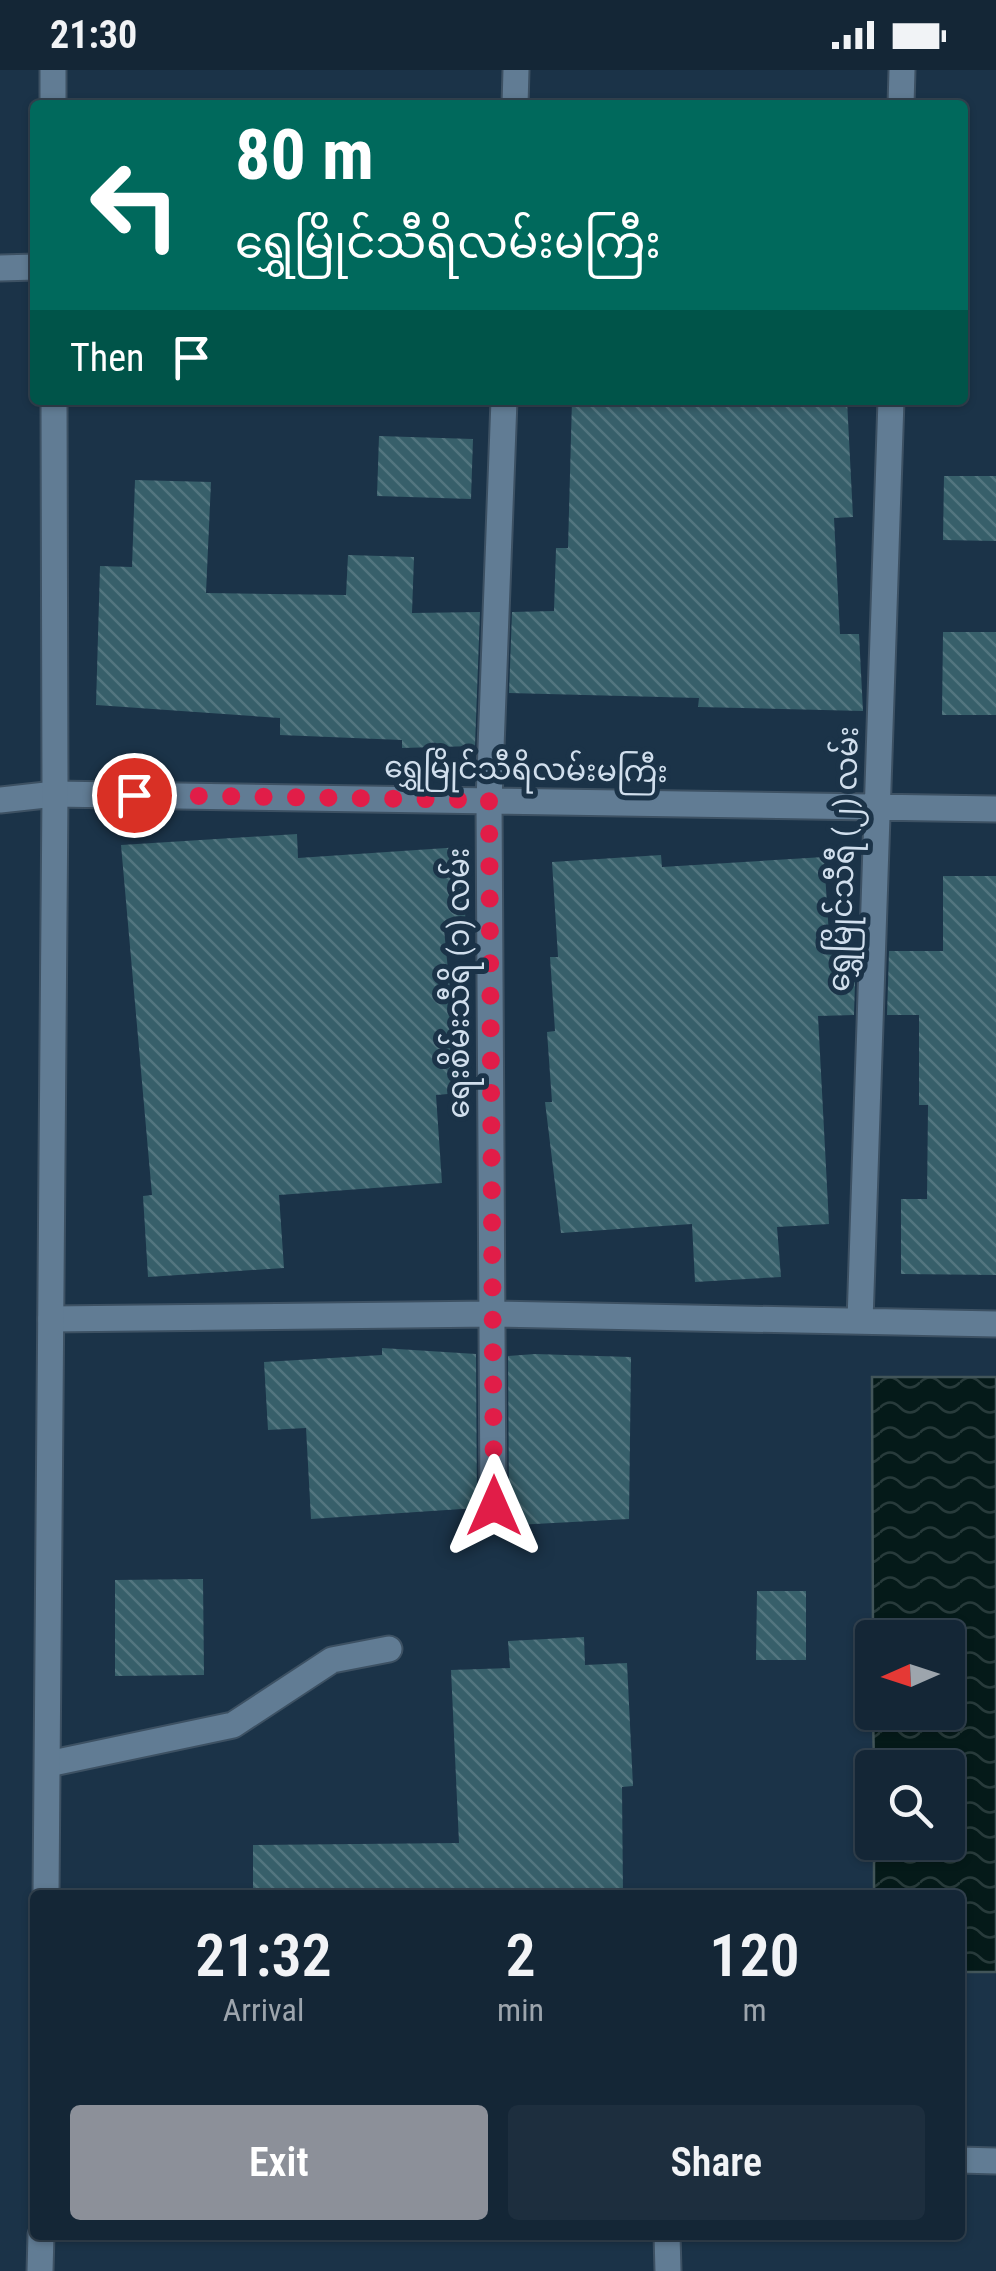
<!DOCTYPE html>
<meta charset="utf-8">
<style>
:root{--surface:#142636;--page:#1d2e3e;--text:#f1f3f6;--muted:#9da5ad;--line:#334351;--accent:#8c9099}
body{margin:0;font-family:"Roboto Condensed","Noto Sans Myanmar",sans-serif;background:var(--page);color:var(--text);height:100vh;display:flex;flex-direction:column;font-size:38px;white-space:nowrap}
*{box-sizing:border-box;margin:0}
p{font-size:32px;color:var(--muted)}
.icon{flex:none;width:55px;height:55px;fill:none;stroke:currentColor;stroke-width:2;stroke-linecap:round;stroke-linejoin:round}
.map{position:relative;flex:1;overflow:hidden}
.panel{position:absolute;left:30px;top:1820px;width:935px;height:350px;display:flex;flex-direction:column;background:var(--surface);border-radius:10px;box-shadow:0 2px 8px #0004,0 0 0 2px var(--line)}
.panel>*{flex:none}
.banner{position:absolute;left:30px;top:30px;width:938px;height:305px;border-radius:10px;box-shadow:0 2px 8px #0004,0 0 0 2px var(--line);background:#00695c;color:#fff;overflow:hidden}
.needle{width:65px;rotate:267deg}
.fabs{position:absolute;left:855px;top:1550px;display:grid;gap:20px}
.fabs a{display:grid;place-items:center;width:110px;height:110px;border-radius:10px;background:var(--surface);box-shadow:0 2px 8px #0004,0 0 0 2px var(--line);font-size:50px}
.pin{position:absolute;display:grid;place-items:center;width:85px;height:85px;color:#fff;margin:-42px;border:5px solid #fff;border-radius:50%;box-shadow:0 2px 10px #0007}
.me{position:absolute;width:110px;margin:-55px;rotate:0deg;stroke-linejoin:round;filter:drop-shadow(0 0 8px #0008)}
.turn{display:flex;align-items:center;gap:35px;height:210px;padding:0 40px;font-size:45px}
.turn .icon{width:130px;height:130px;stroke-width:2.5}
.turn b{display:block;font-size:70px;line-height:85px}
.then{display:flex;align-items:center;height:95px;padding:0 40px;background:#0003;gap:20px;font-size:38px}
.eta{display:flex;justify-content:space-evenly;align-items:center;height:170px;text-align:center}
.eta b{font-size:60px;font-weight:600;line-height:70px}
.primary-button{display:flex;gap:20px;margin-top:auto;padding:20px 40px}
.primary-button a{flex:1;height:115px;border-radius:10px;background:var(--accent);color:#fff;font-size:40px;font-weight:600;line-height:115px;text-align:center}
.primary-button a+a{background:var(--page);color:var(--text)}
.status{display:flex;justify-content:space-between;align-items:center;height:70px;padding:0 50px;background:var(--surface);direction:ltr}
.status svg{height:28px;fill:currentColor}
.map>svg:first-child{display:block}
</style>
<div class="status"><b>21:30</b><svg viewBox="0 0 49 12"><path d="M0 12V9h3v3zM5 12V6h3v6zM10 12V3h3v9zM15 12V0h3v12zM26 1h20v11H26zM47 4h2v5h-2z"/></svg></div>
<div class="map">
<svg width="996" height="2201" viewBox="0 0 996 2201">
<defs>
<pattern id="water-waves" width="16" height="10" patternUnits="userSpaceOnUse" patternTransform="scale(2.5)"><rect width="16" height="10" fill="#051a19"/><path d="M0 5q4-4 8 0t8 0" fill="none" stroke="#283b3b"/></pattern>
<pattern id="building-back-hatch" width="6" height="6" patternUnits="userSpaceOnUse" patternTransform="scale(2.5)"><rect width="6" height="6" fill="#375f6a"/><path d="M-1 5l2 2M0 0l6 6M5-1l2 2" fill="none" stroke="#537680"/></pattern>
</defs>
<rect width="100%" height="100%" fill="#1b3348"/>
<path fill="url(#water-waves)" stroke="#425559" stroke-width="2.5" d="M872,1307H996V1902H960V1825H874V1773L948,1772V1698L874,1697L873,1643L948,1642V1568L873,1567Z"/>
<path fill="url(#building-back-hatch)" d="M572,330H847L853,447L834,448L840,564H859L863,641L698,637L699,628L509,623L512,542L554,541L556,478H568Z
M379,366L473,369L471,429L377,426Z
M944,406H996V471L943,470Z
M135,410L211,412L206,523L346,525L348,485L414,487L412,543L480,542L475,676L402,678V670L280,665V648L96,635L100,496L132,497Z
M943,562H996V645H942Z
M297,764L298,788L461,777L466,858L444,859L460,1023L436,1025L442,1113L279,1125L284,1198L148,1207L143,1126L152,1125L121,775Z
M661,785L662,797L824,787L830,881H856L854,945L818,946L829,1154L777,1157L781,1207L695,1212L692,1154L561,1163L545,1032H552L547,962L555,961L550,887H558L552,792Z
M943,806H996V1205L901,1204V1129H927L928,1035H919V945H887L889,881H943Z
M382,1278L476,1284L477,1438L311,1449L306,1358L268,1360L264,1292L382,1285Z
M535,1284L631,1287L629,1449L516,1455L515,1435L509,1436L508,1286Z
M203,1509L204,1605L115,1606V1510Z
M757,1521H806V1590H756Z
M584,1567L585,1595L627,1593L633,1716L622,1717L623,1825H253V1775L459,1773L451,1600L510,1598L508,1571Z"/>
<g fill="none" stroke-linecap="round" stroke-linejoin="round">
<g stroke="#3d5163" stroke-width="29">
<path id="service" d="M0,198L35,197"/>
</g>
<g stroke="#3d5163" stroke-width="29">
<path id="minor" d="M515,35L516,0
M901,35L902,0
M0,730L55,724L996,739
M51,1249L492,1244L996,1254
M860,1251L891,330
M493,1436L489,731L504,330
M48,1694L233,1655L332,1590L389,1579
M960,2090L996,2091
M667,2165L668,2201"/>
</g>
<g stroke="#3d5163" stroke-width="29">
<path id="tertiary" d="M53,0V35
M46,1825L55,724L54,330
M40,2201L41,2165"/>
</g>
<use href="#service" stroke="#617c94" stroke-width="25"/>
<use href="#minor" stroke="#617c94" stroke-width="25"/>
<use href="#tertiary" stroke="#617c94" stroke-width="25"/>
</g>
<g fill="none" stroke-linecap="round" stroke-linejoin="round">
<path stroke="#e11d48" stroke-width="18" stroke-dasharray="0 32.4" d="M134,725L489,730L494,1436"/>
</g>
<g text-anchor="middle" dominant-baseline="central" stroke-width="10" stroke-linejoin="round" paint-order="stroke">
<g font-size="30" fill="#d1dfed" stroke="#1b3348">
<text transform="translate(526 699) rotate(1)">ရွှေမြိုင်သီရိလမ်းမကြီး</text>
<text transform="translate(843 789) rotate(-88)">ရွှေမြိုင်သီရီ (၂) လမ်း</text>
<text transform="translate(458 913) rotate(-90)">ရေးစိမ်းသီရိ (၁) လမ်း</text>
</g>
</g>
</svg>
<div class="fabs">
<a><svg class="needle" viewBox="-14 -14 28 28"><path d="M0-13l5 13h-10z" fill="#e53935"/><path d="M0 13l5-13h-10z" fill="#9da5ad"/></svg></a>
<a><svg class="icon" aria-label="search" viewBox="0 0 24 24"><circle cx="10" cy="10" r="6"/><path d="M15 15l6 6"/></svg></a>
</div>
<div class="pin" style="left:134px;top:725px;background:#d93025"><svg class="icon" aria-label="arrive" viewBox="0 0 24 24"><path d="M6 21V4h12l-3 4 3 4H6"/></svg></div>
<svg class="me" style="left:494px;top:1436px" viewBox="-20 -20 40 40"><path d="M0-17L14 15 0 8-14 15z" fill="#e11d48" stroke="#fff" stroke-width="4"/></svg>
<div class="banner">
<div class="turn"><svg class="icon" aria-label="left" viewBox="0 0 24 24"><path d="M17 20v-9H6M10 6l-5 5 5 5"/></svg><div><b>80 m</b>ရွှေမြိုင်သီရိလမ်းမကြီး</div></div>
<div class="then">Then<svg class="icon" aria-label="arrive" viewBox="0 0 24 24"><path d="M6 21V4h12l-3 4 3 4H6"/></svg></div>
</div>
<section class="panel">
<div class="eta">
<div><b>21:32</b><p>Arrival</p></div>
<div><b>2</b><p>min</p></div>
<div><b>120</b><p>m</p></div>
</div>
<div class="primary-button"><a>Exit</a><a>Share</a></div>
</section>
</div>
